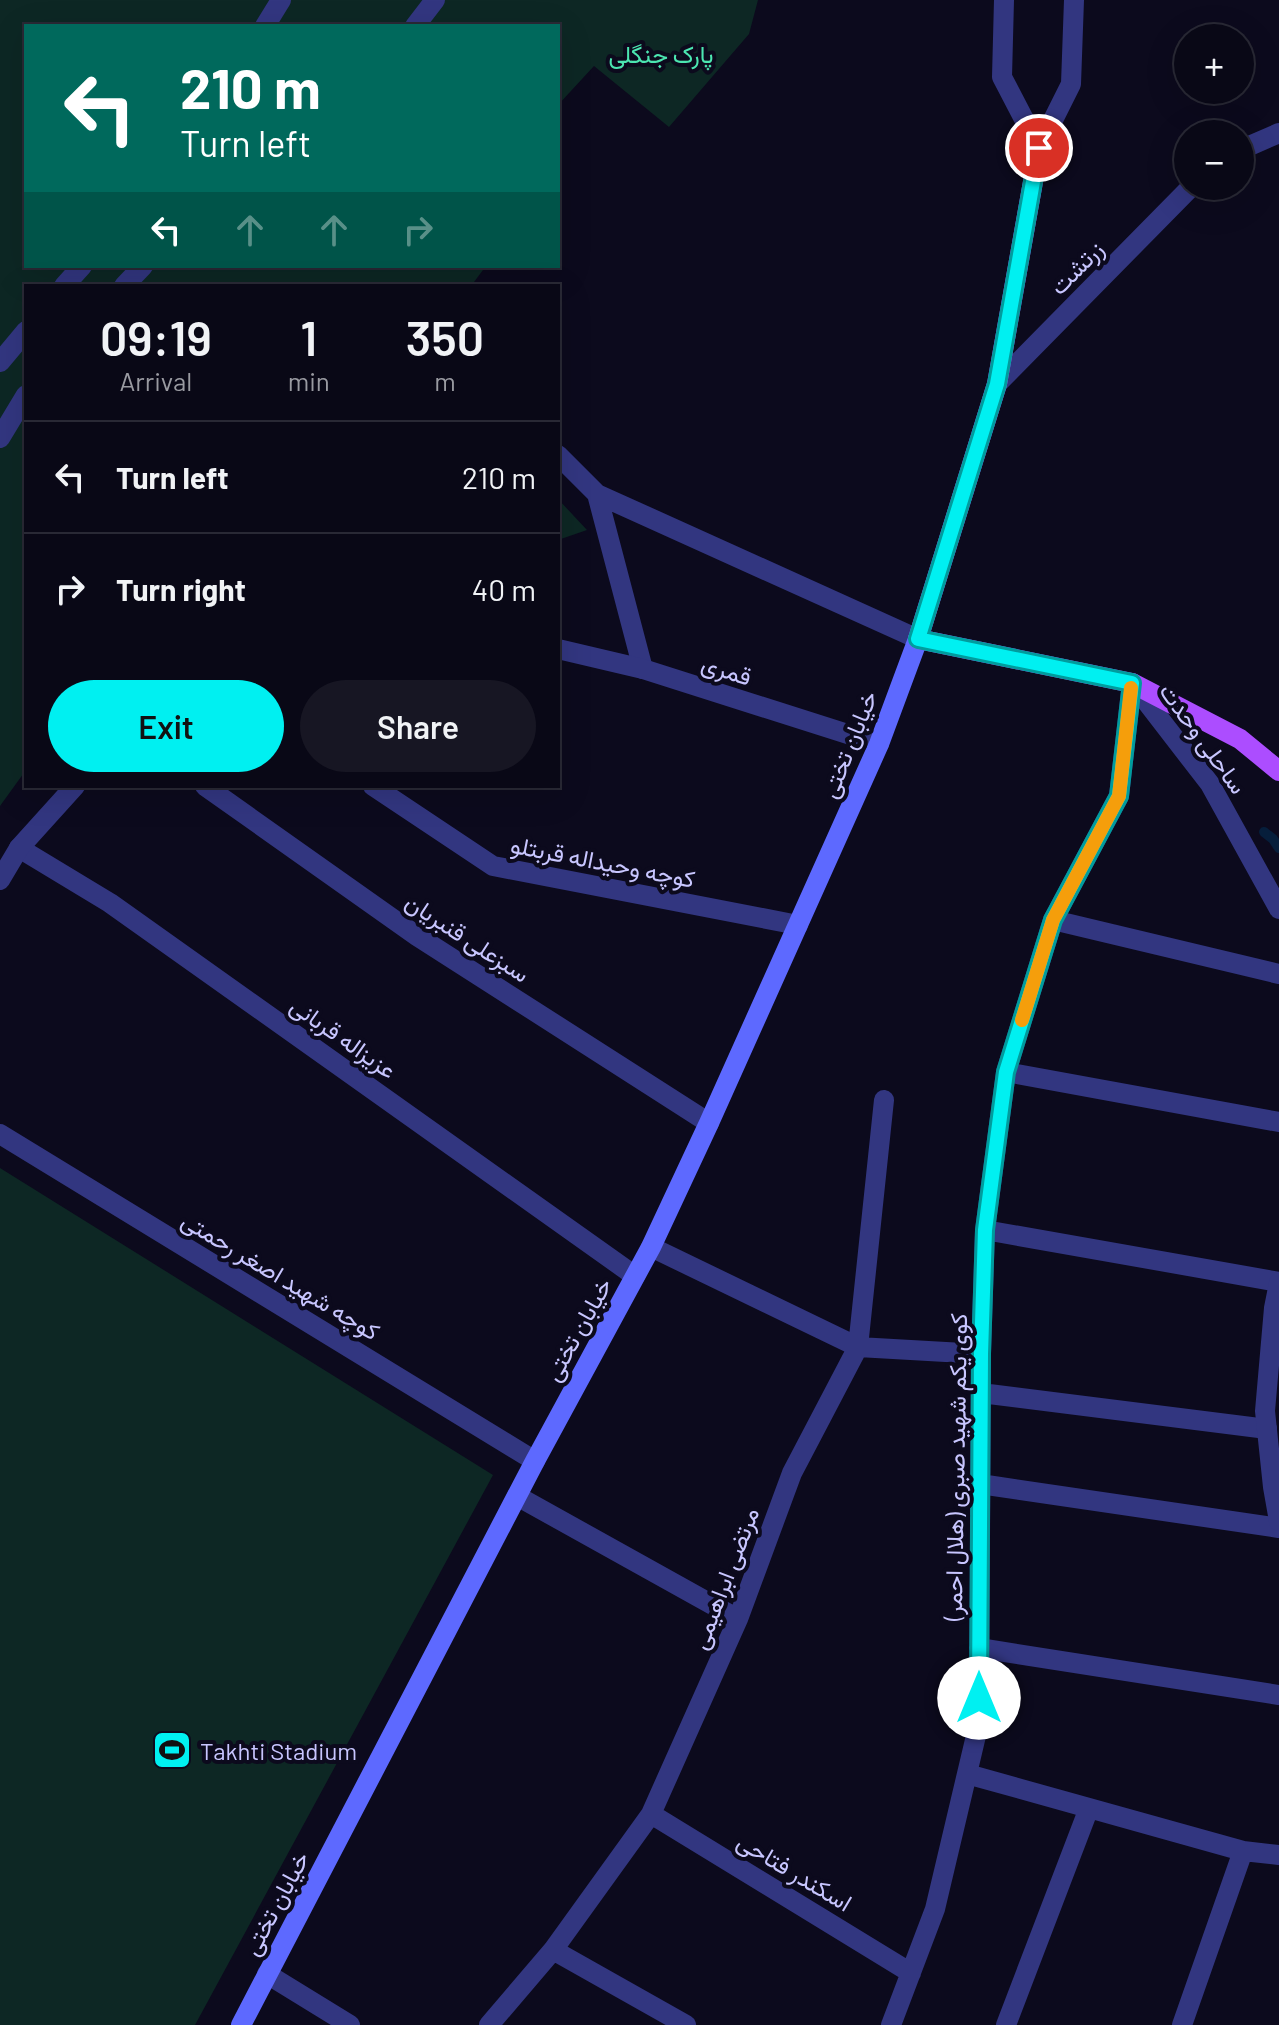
<!DOCTYPE html>
<meta charset="utf-8">
<style>
:root{--surface:#090816;--page:#171623;--text:#f1f3f6;--muted:#999aa1;--line:#292935;--accent:#00f0f1}
body{margin:0;font-family:Barlow,Vazirmatn,sans-serif;background:var(--page);color:var(--text);height:100vh;display:flex;flex-direction:column;font-size:30px;white-space:nowrap}
*{box-sizing:border-box;margin:0}
p{font-size:26px;color:var(--muted)}
.icon{flex:none;width:44px;height:44px;fill:none;stroke:currentColor;stroke-width:2;stroke-linecap:round;stroke-linejoin:round}
.map{position:relative;flex:1;overflow:hidden}
.panel{position:absolute;left:24px;top:284px;width:536px;height:504px;display:flex;flex-direction:column;background:var(--surface);border-radius:0px;box-shadow:0 8px 32px #0002,0 0 0 2px var(--line)}
.panel>*{flex:none}
.top-card{position:absolute;left:24px;top:24px;width:536px;height:244px;border-radius:0px;box-shadow:0 8px 32px #0002,0 0 0 2px var(--line);background:#00695c;color:#fff;overflow:hidden}
.tools{position:absolute;left:1174px;top:24px;display:grid;gap:16px}
.tools a{display:grid;place-items:center;width:80px;height:80px;border-radius:50%;background:var(--surface);box-shadow:0 8px 32px #0002,0 0 0 2px var(--line);font-size:40px}
.pin{position:absolute;display:grid;place-items:center;width:68px;height:68px;color:#fff;margin:-34px;border:4px solid #fff;border-radius:50%;box-shadow:0 2px 8px #0007}
.me{position:absolute;width:88px;margin:-44px;rotate:0deg;stroke-linejoin:round;filter:drop-shadow(0 0 6px #0008)}
.turn{display:flex;align-items:center;gap:28px;height:168px;padding:0 24px;font-size:36px}
.turn .icon{width:104px;height:104px;stroke-width:2.5}
.turn b{display:block;font-size:56px;line-height:68px}
.lanes{display:flex;align-items:center;height:76px;padding:0 24px;background:#0003;justify-content:center;gap:40px;direction:ltr}
.lanes .off{opacity:.35}
.eta{display:flex;justify-content:space-evenly;align-items:center;height:136px;text-align:center}
.eta b{font-size:48px;font-weight:600;line-height:56px}
.cta{display:flex;gap:16px;margin-top:auto;padding:16px 24px}
.cta a{flex:1;height:92px;border-radius:48px;background:var(--accent);color:#111;font-size:32px;font-weight:600;line-height:92px;text-align:center}
.cta a+a{background:var(--page);color:var(--text)}
ul{padding:0;list-style:none}
li{display:flex;align-items:center;gap:24px;height:112px;padding:0 24px;border-top:2px solid var(--line)}
li div{flex:1}
li b{display:block;font-size:30px}
li em{font-style:normal}
.map>svg:first-child{display:block}
</style>
<div class="map">
<svg width="1279" height="2025" viewBox="0 0 1279 2025">
<rect width="100%" height="100%" fill="#0c0a1d"/>
<path fill="#0d2724" d="M0,0H758L749,34L669,127L594,66L558,105V26H26V266H486L471,286H26V770L0,806Z
M558,499L587,530L558,540Z
M0,1168L493,1475L195,2025H0Z"/>
<g fill="none" stroke-linecap="round" stroke-linejoin="round">
<path stroke="#061e3b" stroke-width="10" d="M1264,832L1273,839L1279,848"/>
<path stroke="#323680" stroke-width="20" d="M1004,0L1002,77L1039,148
M265,26L281,0
M415,26L435,0
M1039,148L1071,84L1074,0
M64,286L82,266
M124,286L143,266
M0,362L26,331
M0,438L26,395
M558,455L597,494L918,639
M597,494L643,669
M205,786L417,936L709,1123
M373,786L493,866L798,925
M19,848L110,903L635,1276
M1053,920L1279,974
M1006,1072L1279,1122
M0,1134L535,1461
M985,1230L1279,1282
M651,1247L858,1347L981,1354
M981,1393L1267,1429
M980,1484L1279,1528
M517,1496L738,1619
M979,1648L1279,1695
M967,1774L1243,1851L1279,1855
M651,1814L911,1973
M553,1950L686,2025
M267,1974L350,2025
M489,2025L553,1950L651,1814L738,1619L792,1473L858,1347L884,1100
M891,2025L935,1909L979,1723L981,1354L985,1230L1006,1072L1053,920L1119,796L1132,683
M1006,2025L1089,1808
M1182,2025L1243,1851"/>
<path stroke="#323680" stroke-width="20" d="M1240,150L1279,133
M997,384L1192,186
M558,649L643,669L879,744
M1132,683L1210,784L1279,909
M0,880L19,848L75,786
M1279,1283L1274,1308L1265,1411L1273,1487L1279,1521"/>
<path stroke="#5d69ff" stroke-width="20" d="M241,2025L535,1461L651,1247L709,1123L879,744L918,639"/>
<path stroke="#ac4dff" stroke-width="20" d="M1039,148L997,384L918,639L1132,683L1240,739L1279,771"/>
</g>
<g fill="none" stroke-linecap="round" stroke-linejoin="round">
<g stroke="#009c9d" stroke-width="20">
<path id="route" d="M979,1698L981,1354L985,1230L1006,1072L1053,920L1119,796L1132,683L918,639L997,384L1039,148"/>
</g>
<use href="#route" stroke="#00f0f1" stroke-width="14"/>
<path stroke="#f59e0b" stroke-width="14" d="M1022,1020L1053,920L1119,796L1131,688"/>
</g>
<defs>
<g id="stadium-square" transform="scale(2)"><rect x="-9" y="-9" width="18" height="18" rx="4" fill="#00f0f1" stroke="#0c0a1d"/><path d="M0-5a6.5 5 0 1 0 0 10a6.5 5 0 1 0 0-10ZM-3.5-1.8h7v3.6h-7Z" fill="#111"/></g>
</defs>
<g fill-rule="evenodd">
<use href="#stadium-square" x="172" y="1750"/>
</g>
<g text-anchor="middle" dominant-baseline="central" stroke-width="8" stroke-linejoin="round" paint-order="stroke">
<g font-size="24" fill="#4ce6b1" stroke="#0c0a1d">
<text x="661" y="53">پارک جنگلی</text>
</g>
<g font-size="24" fill="#c8c6ff" stroke="#0c0a1d">
<text transform="translate(1076 267) rotate(-45)">زرتشت</text>
<text transform="translate(727 669) rotate(18)">قمری</text>
<text transform="translate(1204 738) rotate(54)">ساحلی وحدت</text>
<text transform="translate(848 744) rotate(-68)">خیابان تختی</text>
<text transform="translate(603 861) rotate(11)">کوچه وحیداله قربتلو</text>
<text transform="translate(468 937) rotate(33)">سبزعلی قنبریان</text>
<text transform="translate(344 1037) rotate(35)">عزیزاله قربانی</text>
<text transform="translate(281 1275) rotate(31)">کوچه شهید اصغر رحمتی</text>
<text transform="translate(577 1329) rotate(-61)">خیابان تختی</text>
<text transform="translate(955 1467) rotate(-89)">کوی یکم شهید صبری (هلال احمر)</text>
<text transform="translate(724 1578) rotate(-69)">مرتضی ابراهیمی</text>
<text transform="translate(795 1871) rotate(31)">اسکندر فتاحی</text>
<text transform="translate(275 1903) rotate(-62)">خیابان تختی</text>
</g>
<g font-size="24" fill="#c8c6ff" stroke="#0c0a1d" text-anchor="start">
<text x="200" y="1750">Takhti Stadium</text>
</g>
</g>
</svg>
<div class="tools">
<a>+</a>
<a>−</a>
</div>
<div class="pin" style="left:1039px;top:148px;background:#d93025"><svg class="icon" aria-label="arrive" viewBox="0 0 24 24"><path d="M6 21V4h12l-3 4 3 4H6"/></svg></div>
<svg class="me" style="left:979px;top:1698px" viewBox="-20 -20 40 40"><circle r="19" fill="#fff"/><path d="M0-13L10 11 0 6-10 11z" fill="#00f0f1"/></svg>
<div class="top-card">
<div class="turn"><svg class="icon" aria-label="left" viewBox="0 0 24 24"><path d="M17 20v-9H6M10 6l-5 5 5 5"/></svg><div><b>210 m</b>Turn left</div></div>
<div class="lanes"><svg class="icon" aria-label="left" viewBox="0 0 24 24"><path d="M17 20v-9H6M10 6l-5 5 5 5"/></svg><svg class="icon off" aria-label="ahead" viewBox="0 0 24 24"><path d="M12 20V5M6 11l6-6 6 6"/></svg><svg class="icon off" aria-label="ahead" viewBox="0 0 24 24"><path d="M12 20V5M6 11l6-6 6 6"/></svg><svg class="icon off" aria-label="right" viewBox="0 0 24 24"><path d="M7 20v-9h11M14 6l5 5-5 5"/></svg></div>
</div>
<section class="panel">
<div class="eta">
<div><b>09:19</b><p>Arrival</p></div>
<div><b>1</b><p>min</p></div>
<div><b>350</b><p>m</p></div>
</div>
<ul>
<li><svg class="icon" aria-label="left" viewBox="0 0 24 24"><path d="M17 20v-9H6M10 6l-5 5 5 5"/></svg><div><b>Turn left</b></div><em>210 m</em></li>
<li><svg class="icon" aria-label="right" viewBox="0 0 24 24"><path d="M7 20v-9h11M14 6l5 5-5 5"/></svg><div><b>Turn right</b></div><em>40 m</em></li>
</ul>
<div class="cta"><a>Exit</a><a>Share</a></div>
</section>
</div>
